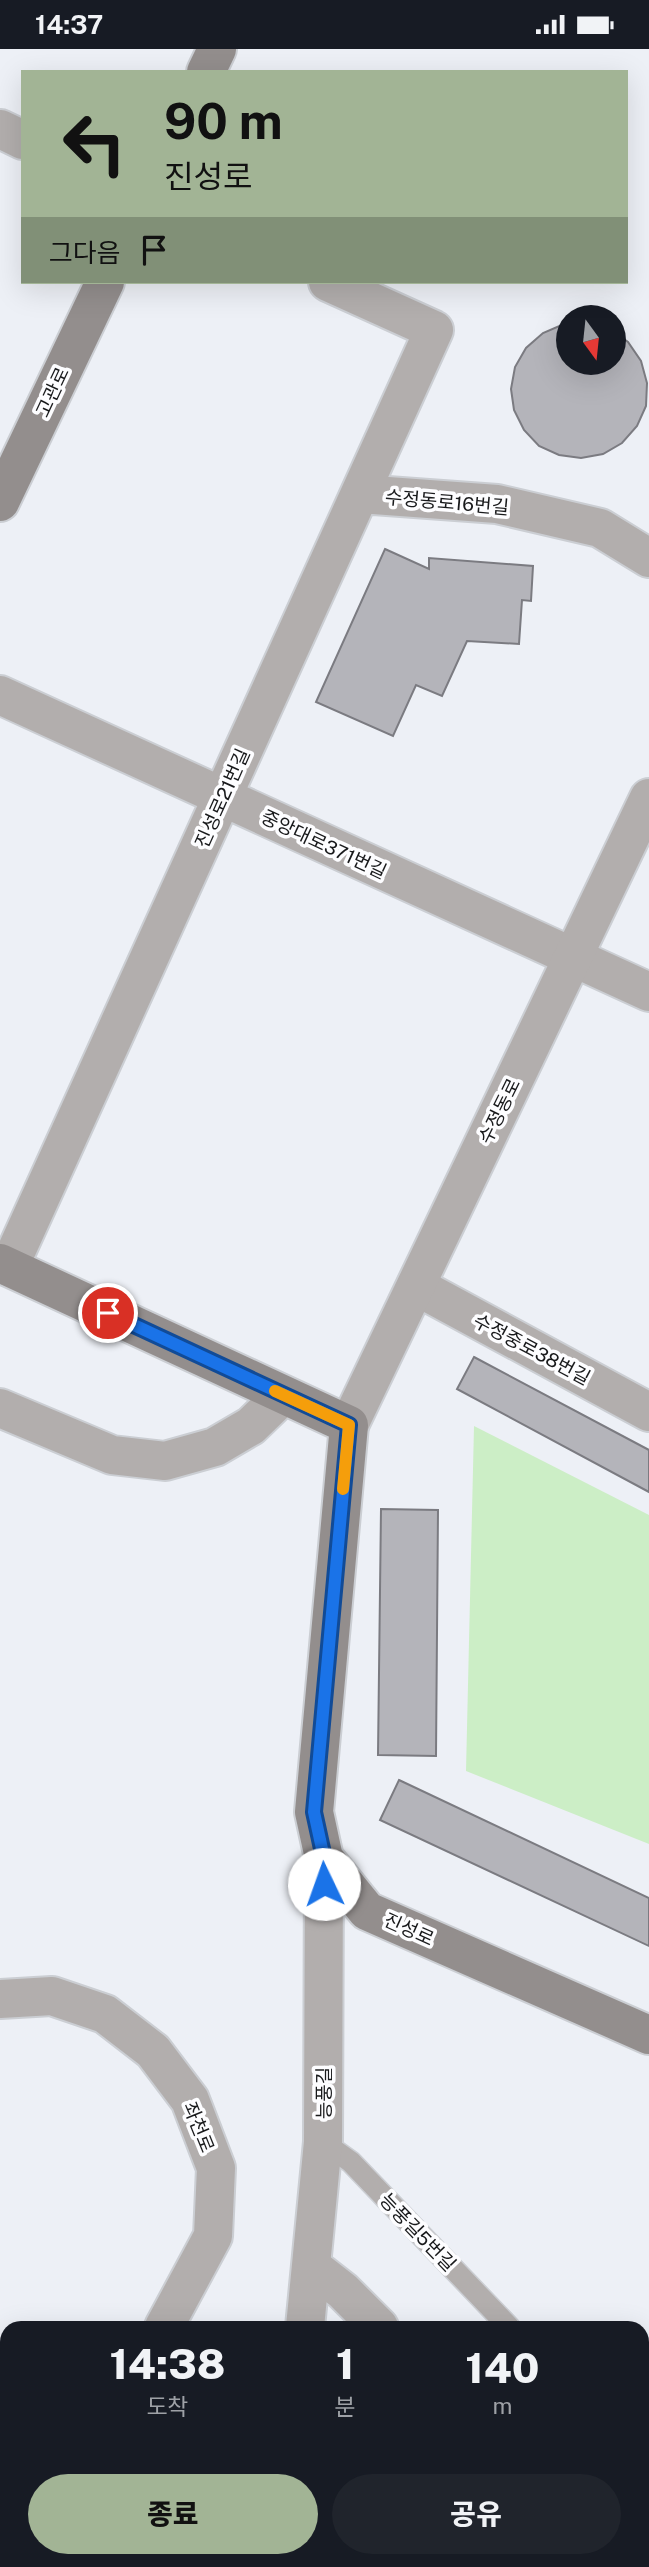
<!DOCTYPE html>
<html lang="ko">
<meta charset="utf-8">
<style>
:root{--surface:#171b24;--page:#20242c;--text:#f1f3f6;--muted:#9ea1a6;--accent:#a2b495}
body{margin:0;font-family:"Public Sans","Noto Sans KR",sans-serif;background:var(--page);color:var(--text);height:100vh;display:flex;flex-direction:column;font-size:26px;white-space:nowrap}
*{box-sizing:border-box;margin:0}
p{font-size:23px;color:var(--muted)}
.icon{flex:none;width:38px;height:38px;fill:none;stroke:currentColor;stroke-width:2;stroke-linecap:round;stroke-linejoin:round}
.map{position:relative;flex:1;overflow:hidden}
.panel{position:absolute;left:0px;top:2272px;width:649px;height:247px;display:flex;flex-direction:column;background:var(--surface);border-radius:21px 21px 0 0;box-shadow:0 7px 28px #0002}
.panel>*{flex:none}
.guide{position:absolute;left:21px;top:21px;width:607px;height:214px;border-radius:0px;box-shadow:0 7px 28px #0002;background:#a2b495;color:#111;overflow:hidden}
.needle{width:46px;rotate:165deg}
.fabs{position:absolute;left:556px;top:256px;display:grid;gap:14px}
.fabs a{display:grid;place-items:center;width:70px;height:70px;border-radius:50%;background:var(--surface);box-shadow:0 7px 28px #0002;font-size:35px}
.pin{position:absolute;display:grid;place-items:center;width:60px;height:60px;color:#fff;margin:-30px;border:4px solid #fff;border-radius:50%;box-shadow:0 2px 7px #0007}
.me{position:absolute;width:77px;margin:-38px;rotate:357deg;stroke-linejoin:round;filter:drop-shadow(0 0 5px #0008)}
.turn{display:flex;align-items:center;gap:24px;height:147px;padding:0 28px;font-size:32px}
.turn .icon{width:91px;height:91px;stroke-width:2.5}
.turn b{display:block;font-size:49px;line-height:60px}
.then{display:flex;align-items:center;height:66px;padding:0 28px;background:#0003;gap:14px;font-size:26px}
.eta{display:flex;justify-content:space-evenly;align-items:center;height:119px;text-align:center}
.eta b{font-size:42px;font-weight:800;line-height:49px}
.action{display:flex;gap:14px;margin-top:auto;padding:14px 28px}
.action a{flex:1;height:80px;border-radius:42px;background:var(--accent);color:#111;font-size:28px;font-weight:800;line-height:80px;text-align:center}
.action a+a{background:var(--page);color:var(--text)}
.status{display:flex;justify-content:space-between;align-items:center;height:49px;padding:0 35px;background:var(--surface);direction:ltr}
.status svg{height:19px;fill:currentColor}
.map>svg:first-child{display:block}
</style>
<div class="status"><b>14:37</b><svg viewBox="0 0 49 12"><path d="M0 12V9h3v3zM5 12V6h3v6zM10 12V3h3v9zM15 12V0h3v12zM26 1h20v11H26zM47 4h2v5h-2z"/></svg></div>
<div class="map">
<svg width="649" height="2518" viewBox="0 0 649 2518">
<rect width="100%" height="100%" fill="#edf0f6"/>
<path fill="#cceec6" d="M474,1377L649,1466V1795L466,1722Z"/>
<path fill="#b4b4ba" stroke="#7b7b81" stroke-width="2" d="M564,275H569V313H614V283L628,293L641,312L647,334L646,357L637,377L622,394L603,405L581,409L559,406L539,397L524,381L514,361L511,340L515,318L526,299L543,284Z
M385,500L429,520V509L533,517L531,552L522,551L519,595L467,592L442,647L416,636L393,687L316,653Z
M474,1308L649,1401V1443L457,1340Z
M381,1460L438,1461L436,1707L378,1706Z
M399,1731L649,1849V1897L380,1771Z"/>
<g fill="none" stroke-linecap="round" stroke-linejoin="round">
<g stroke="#cbced3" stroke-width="24">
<path id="service" d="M323,2093L351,2113L509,2278
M383,2518L384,2511"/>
</g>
<g stroke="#cbced3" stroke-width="42">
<path id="minor" d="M0,80L23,91
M360,445L497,455L600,479L649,509
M0,646L649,943
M9,1218L434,281L328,233
M416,1237L649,1363
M0,1359L112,1406L165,1412L215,1398L251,1377L283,1346
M311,2217L343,2242L379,2278
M305,2278L323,2093L324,1809
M288,2511L289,2518
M605,2511L612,2518
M643,2518L649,2500"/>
</g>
<g stroke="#cbced3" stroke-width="42">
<path id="tertiary" d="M349,1376L649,749
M0,1950L52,1947L105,1965L153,2002L190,2051L216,2119L213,2187L164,2278
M0,2504L7,2518
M107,2518L108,2511"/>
</g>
<g stroke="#cbced3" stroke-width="42">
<path id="secondary" d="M206,23L217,0
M0,453L105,233
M0,1214L349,1376L314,1763L324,1809L367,1862L649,1986"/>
</g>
<use href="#service" stroke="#b2aead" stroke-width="21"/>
<use href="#minor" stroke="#b2aead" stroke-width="38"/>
<use href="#tertiary" stroke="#b2aead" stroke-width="38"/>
<use href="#secondary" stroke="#938e8d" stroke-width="38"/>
</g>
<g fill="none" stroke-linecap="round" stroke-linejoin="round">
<g stroke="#114b97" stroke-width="18">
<path id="route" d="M108,1264L349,1376L314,1763L324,1809V1835"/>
</g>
<use href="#route" stroke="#1a73e8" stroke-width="12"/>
<path stroke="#f59e0b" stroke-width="12" d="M275,1342L349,1376L343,1440"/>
</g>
<g text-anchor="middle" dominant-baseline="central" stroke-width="7" stroke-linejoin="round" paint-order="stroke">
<g font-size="19" fill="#18191b" stroke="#fdfdff">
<text transform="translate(52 343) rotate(-65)">고관로</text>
<text transform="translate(447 453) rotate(5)">수정동로16번길</text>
<text transform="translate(222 749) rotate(-66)">진성로21번길</text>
<text transform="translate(324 795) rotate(25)">중앙대로371번길</text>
<text transform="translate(499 1062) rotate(-64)">수정동로</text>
<text transform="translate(532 1300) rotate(28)">수정중로38번길</text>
<text transform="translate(409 1880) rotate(24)">진성로</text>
<text transform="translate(324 2044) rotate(-90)">능풍길</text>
<text transform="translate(199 2078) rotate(68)">좌천로</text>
<text transform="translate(418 2183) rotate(46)">능풍길5번길</text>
</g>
</g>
</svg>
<div class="fabs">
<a><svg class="needle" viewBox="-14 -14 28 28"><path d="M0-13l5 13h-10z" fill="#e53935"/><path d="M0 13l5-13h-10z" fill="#9ea1a6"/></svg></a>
</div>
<div class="pin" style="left:108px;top:1264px;background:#d93025"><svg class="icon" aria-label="arrive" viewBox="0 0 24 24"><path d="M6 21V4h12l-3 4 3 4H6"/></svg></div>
<svg class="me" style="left:324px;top:1835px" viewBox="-20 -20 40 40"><circle r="19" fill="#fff"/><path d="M0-13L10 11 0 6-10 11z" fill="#1a73e8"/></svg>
<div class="guide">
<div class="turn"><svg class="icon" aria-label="left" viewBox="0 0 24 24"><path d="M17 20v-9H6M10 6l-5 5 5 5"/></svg><div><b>90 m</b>진성로</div></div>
<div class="then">그다음<svg class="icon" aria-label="arrive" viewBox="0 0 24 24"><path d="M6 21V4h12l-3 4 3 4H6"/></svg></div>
</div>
<section class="panel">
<div class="eta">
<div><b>14:38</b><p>도착</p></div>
<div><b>1</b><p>분</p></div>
<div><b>140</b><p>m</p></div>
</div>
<div class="action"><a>종료</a><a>공유</a></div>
</section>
</div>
